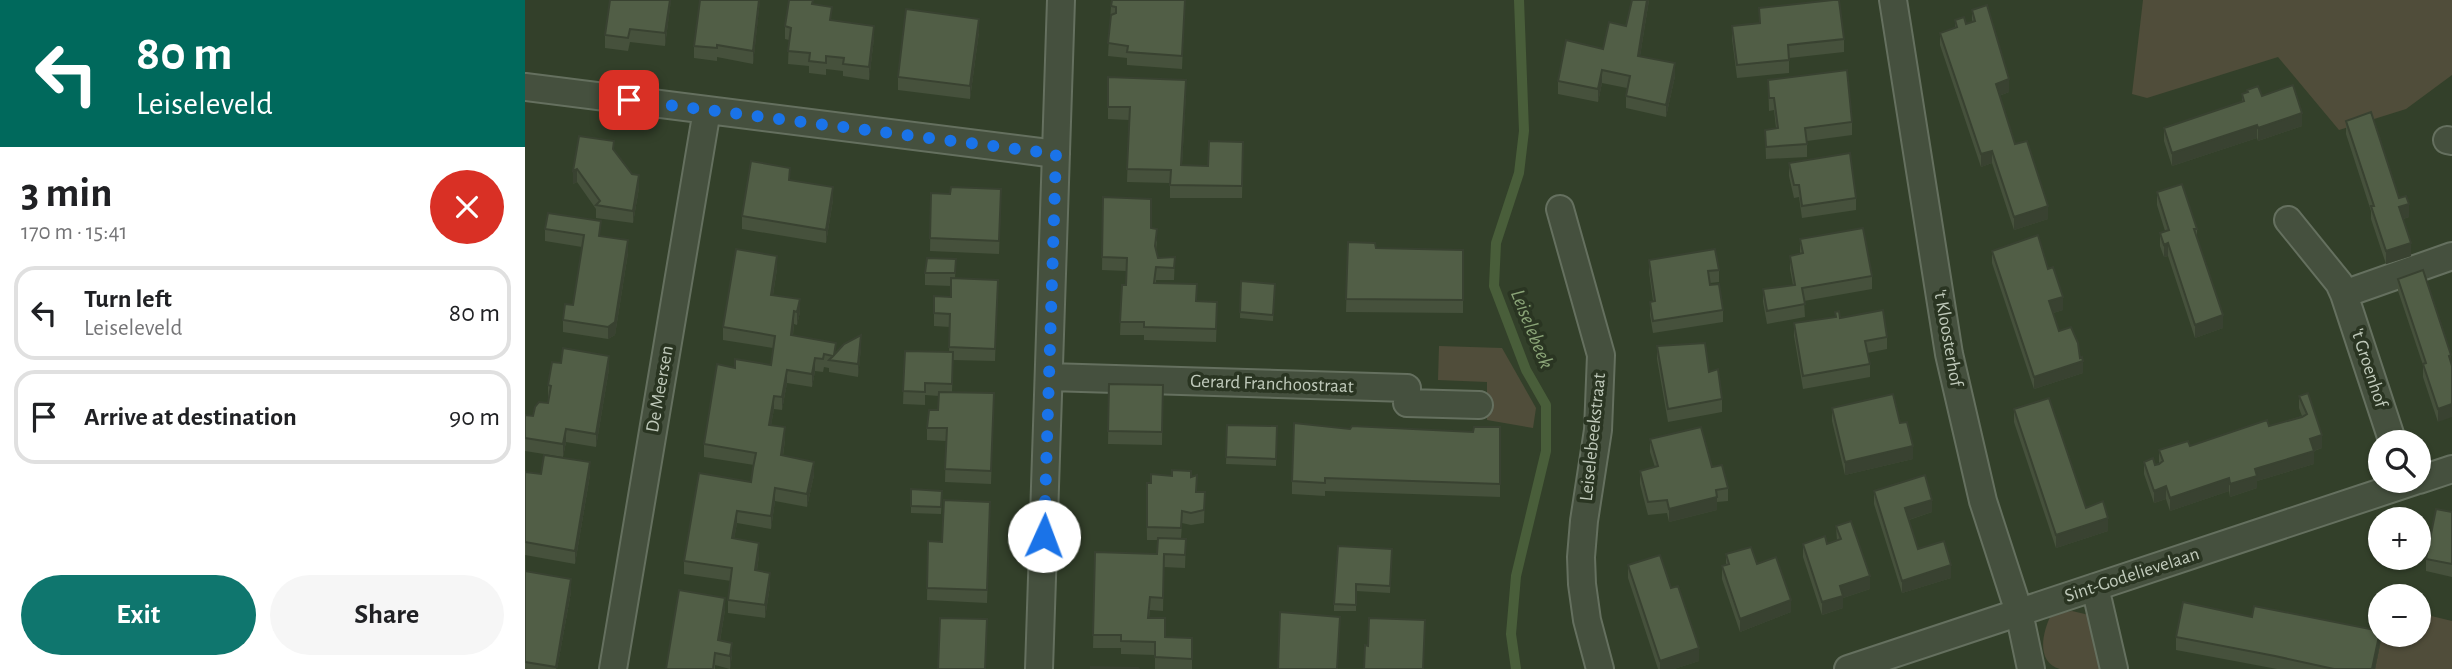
<!DOCTYPE html>
<meta charset="utf-8">
<style>
:root{--surface:#fff;--page:#f6f6f6;--text:#202124;--muted:#757577;--line:#e0e0e0;--accent:#0f766e}
body{margin:0;font-family:"Alegreya Sans",sans-serif;background:var(--page);color:var(--text);height:100vh;display:flex;flex-direction:column;font-size:26px;white-space:nowrap}
*{box-sizing:border-box;margin:0}
p{font-size:23px;color:var(--muted)}
.icon{flex:none;width:38px;height:38px;fill:none;stroke:currentColor;stroke-width:2;stroke-linecap:round;stroke-linejoin:round}
.map{position:relative;flex:1;overflow:hidden}
.side{display:flex;flex-direction:column;background:var(--surface);width:525px}
.side>*{flex:none}
.guide{background:#00695c;color:#fff;overflow:hidden}
.tools{position:absolute;left:1843px;top:430px;display:grid;gap:14px}
.tools a{display:grid;place-items:center;width:63px;height:63px;border-radius:50%;background:var(--surface);box-shadow:0 2px 5px #0004;font-size:35px}
.pin{position:absolute;display:grid;place-items:center;width:60px;height:60px;color:#fff;margin:-30px;border-radius:14px;box-shadow:0 4px 10px #0006}
.me{position:absolute;width:77px;margin:-38px;rotate:2deg;stroke-linejoin:round;filter:drop-shadow(0 0 5px #0008)}
.turn{display:flex;align-items:center;gap:24px;height:147px;padding:0 21px;font-size:32px}
.turn .icon{width:91px;height:91px;stroke-width:2.5}
.turn b{display:block;font-size:49px;line-height:60px}
.round{display:grid;place-items:center;flex:none;width:74px;height:74px;border-radius:37px;background:var(--page)}
.overview{display:flex;align-items:center;justify-content:space-between;height:119px;padding:0 21px}
h1{font-size:42px;font-weight:700;line-height:52px}
.cta{display:flex;gap:14px;margin-top:auto;padding:14px 21px}
.cta a{flex:1;height:80px;border-radius:42px;background:var(--accent);color:#fff;font-size:28px;font-weight:700;line-height:80px;text-align:center}
.cta a+a{background:var(--page);color:var(--text)}
ul{padding:0;list-style:none}
li{display:flex;align-items:center;gap:21px;height:94px;margin:0 14px 10px;padding:0 7px;border:4px solid var(--line);border-radius:21px}
li div{flex:1}
li b{display:block;font-size:26px}
li em{font-style:normal}
main{display:flex;flex:1;min-height:0}
.map>svg:first-child{display:block}
</style>
<main>
<section class="side">
<div class="guide">
<div class="turn"><svg class="icon" aria-label="left" viewBox="0 0 24 24"><path d="M17 20v-9H6M10 6l-5 5 5 5"/></svg><div><b>80 m</b>Leiseleveld</div></div>
</div>
<div class="overview"><div><h1>3 min</h1><p>170 m · 15:41</p></div><a class="round" style="background:#d93025;color:#fff"><svg class="icon" aria-label="close" viewBox="0 0 24 24"><path d="M6 6l12 12M18 6L6 18"/></svg></a></div>
<ul>
<li><svg class="icon" aria-label="left" viewBox="0 0 24 24"><path d="M17 20v-9H6M10 6l-5 5 5 5"/></svg><div><b>Turn left</b><p>Leiseleveld</p></div><em>80 m</em></li>
<li><svg class="icon" aria-label="arrive" viewBox="0 0 24 24"><path d="M6 21V4h12l-3 4 3 4H6"/></svg><div><b>Arrive at destination</b></div><em>90 m</em></li>
</ul>
<div class="cta"><a>Exit</a><a>Share</a></div>
</section>
<div class="map">
<svg width="1927" height="669" viewBox="0 0 1927 669">
<rect width="100%" height="100%" fill="#33402a"/>
<path fill="#504d3a" d="M1618,0H1927V75L1881,109L1814,130L1753,57L1622,98L1607,94Z
M914,346L977,348L1011,408L1008,428L962,420V382L913,380Z
M1547,611L1564,615L1580,669C1568,669 1545,669 1535,669C1510,662 1518,631 1526,615Z
M1894,613L1927,621V669H1850L1857,635H1894Z"/>
<g fill="none" stroke-linecap="round" stroke-linejoin="round">
<path stroke="#495e3a" stroke-width="10" d="M991,669L986,634L991,576L1021,451V405L1001,370L969,286L971,243L994,173L999,131L994,0"/>
<g stroke="#65705f" stroke-width="30">
<path id="street" d="M1368,0L1424,354L1458,501L1494,612L1506,669
M0,87L531,154
M1922,140L1927,141
M1035,209L1076,355L1073,430L1059,521L1056,557L1057,584L1062,620L1075,669
M1763,220L1814,283L1819,294L1868,443
M1819,294L1927,256
M524,377L882,388V403L954,405
M1894,480L1927,469
M1570,587L1589,669
M88,669L182,110
M514,669L536,0
M1323,669L1890,481"/>
</g>
<use href="#street" stroke="#45503e" stroke-width="26"/>
</g>
<path fill="#46513c" d="M146,0L140,46L105,42L103,51L80,48V35Z
M235,0L228,64L192,57V61L169,58V46Z
M660,0L657,69L602,65V58L583,56L586,6Z
M1124,0L1115,56L1150,76L1141,117L1101,108V96L1102,88L1077,83L1073,102L1033,94V81L1078,49L1101,26Z
M288,4L307,20L349,38L344,80L318,76V71L301,69V75L284,73V66L263,64L264,40L260,39V26Z
M1234,8L1319,39V52L1264,58V73L1212,78L1207,39V26L1234,23Z
M1447,10L1484,92L1474,96L1490,144L1523,219L1489,230L1467,163L1456,167L1415,45V33L1430,28V20L1441,24L1447,22Z
M454,32L445,99L373,90V77Z
M583,77L661,92L657,165L683,166L718,155L717,198H645V183L602,182L604,120L583,119Z
M1243,80L1327,122V135L1282,141V157L1241,159L1240,130L1251,128L1249,110L1244,111Z
M1722,90L1737,96L1777,126L1733,141L1732,138L1647,166L1639,141V128L1717,102V94L1722,93Z
M1821,121L1874,198L1884,217L1878,219L1886,256L1861,264L1846,219V211L1821,134Z
M89,150L114,188L108,223L71,218V209L52,182L48,184V171Z
M1264,163L1331,198V210L1277,218L1274,197L1269,198L1264,176Z
M265,180L308,200L301,243L217,229V216Z
M1632,192L1672,229V239L1698,328L1670,338L1643,256L1639,257L1635,246V233L1640,231L1632,205Z
M406,193L425,194L476,202L474,254L405,251Z
M578,197L626,228L632,242L631,250L633,258L650,257L649,280H631V283L672,301L692,315L691,342L619,340V335H595L597,285H601L602,271L577,270Z
M20,229L76,236L103,253L90,335L83,339L38,332V320L48,305L57,247L20,241Z
M1275,239L1347,276V289L1279,301L1280,317L1242,324L1238,302V289L1268,285L1265,269V256L1275,254Z
M823,242L851,248L938,250V313L821,312Z
M1467,251L1538,310L1528,313L1534,331L1555,358L1558,373L1509,389L1467,263Z
M431,259L430,278L473,280L470,361L428,360L427,392L469,393L466,484L420,482L421,441L402,440V428L413,410L414,396L400,395V405L378,404L380,351L424,352L425,327L409,326V296L426,297V286L400,285V273Z
M1124,260L1194,270V282L1185,283L1198,310V322L1128,333L1125,315V302L1128,301L1124,272Z
M252,269L248,295L275,312L272,325L269,324L268,335L311,352L336,348L333,377L304,372V368L299,367L298,372L290,371L287,387L262,383L257,410L249,409L246,425L260,440L258,456L289,475L282,507L250,501L246,529L212,523L209,539L234,556L232,570L245,586L240,618L203,613V600L206,581L159,574V561L226,482L229,465L179,457V444L210,368L246,365L248,348L198,340V327Z
M1873,279L1926,355L1913,422L1898,377V365L1873,291Z
M716,281L750,284L748,321L715,318Z
M1310,312L1315,318L1362,337V349L1342,353L1345,364V377L1278,389L1269,336V323L1310,317Z
M1132,346L1184,372L1197,399V412L1143,422L1132,359Z
M84,369L71,447L41,442L38,457L0,451V415L8,416L23,403V385Z
M584,384L638,385L637,445L583,444Z
M1774,396L1797,448L1789,451V464L1732,481V488L1705,497L1704,491L1645,511L1641,499L1629,503L1619,474V462L1630,465L1634,463V450L1665,446L1744,426L1777,416L1774,408Z
M1307,408L1375,423L1388,459L1320,475L1307,421Z
M1489,409L1561,508L1583,531L1531,548L1489,422Z
M702,425L752,426L751,466L701,464Z
M975,427V497L800,491V496L767,494V481L825,429L948,432Z
M1125,439L1187,467L1203,488V501L1192,502V510L1144,522L1142,513L1123,515L1115,484V471L1130,467L1125,452Z
M0,472L16,474L65,475L50,564L0,555Z
M647,476L666,477L671,492H680L679,523L666,525L657,523L656,539H661L660,568L639,567L638,611L625,610L624,618L640,637L667,638V669H630V655L596,654V648H568L570,552L632,554V540H622L621,487L626,483Z
M386,489L417,497L416,514L386,513Z
M1349,491L1407,512L1384,520L1393,549L1426,578L1377,593L1349,504Z
M1927,512V577L1901,571V559Z
M465,515L462,603L402,600L403,541L417,542Z
M1311,526L1345,589L1318,598V608L1297,615L1278,557V544H1302L1312,541Z
M867,549L865,593L831,591V611H809V604Z
M1201,554L1266,612L1215,632L1197,579V566L1201,565Z
M1103,565L1146,588L1174,661L1149,669H1133L1103,578Z
M0,574L46,592L32,669H0Z
M200,610L195,641L207,655L205,669L190,665V669H141Z
M1651,637L1855,644L1850,669H1752L1651,650Z"/>
<path fill="#394231" d="M145,0H146L140,46V33Z
M234,0H235L228,64V51Z
M1122,0H1124L1113,69V56Z
M454,19V32L445,99V86Z
M349,26V38L344,80V67Z
M1150,63V76L1141,117V105Z
M1077,70V83L1073,102V89Z
M1484,79V92L1471,97V84Z
M1777,113V126L1733,141V128Z
M1732,125V138L1647,166V153Z
M1467,151V163L1456,167V154Z
M52,169V182L48,184V171Z
M114,175V188L108,223V211Z
M308,187V200L301,243V230Z
M1884,204V217L1874,220V207Z
M1523,206V219L1489,230V217Z
M103,240V253L90,335L83,339V327Z
M1643,243V256L1639,257V245Z
M1886,243V256L1861,264V251Z
M252,256V269L246,307V295Z
M1538,297V310L1524,314V301Z
M275,299V312L272,325V312Z
M269,311V324L266,347V335Z
M1698,315V328L1670,338V325Z
M336,335V348L333,377V364Z
M84,356V369L71,447V434Z
M290,358V371L287,387V374Z
M1558,361V373L1509,389V377Z
M262,370V383L257,410V397Z
M249,396V409L244,437V425Z
M1927,404V417L1913,422V409Z
M260,427V440L256,468V455Z
M41,429V442L38,457V444Z
M1797,435V448L1785,452V439Z
M1388,446V459L1320,475V462Z
M1789,451V464L1732,481V488L1705,497V484L1730,469Z
M65,462V475L50,564V551Z
M289,462V475L282,507V494Z
M1704,478V491L1645,511V498Z
M1641,486V499L1629,503V491Z
M250,488V501L246,529V516Z
M1192,497V510L1144,522V509Z
M1407,500V512L1380,521V508Z
M212,511V523L207,551V538Z
M1583,518V531L1531,548V535Z
M234,543V556L230,583V570Z
M1426,565V578L1377,593V581Z
M245,573V586L240,618V605Z
M1345,576V589L1318,598V608L1297,615V602L1315,586Z
M46,579V592L32,669H31Z
M200,598V610L193,653V640Z
M1266,600V612L1215,632V619Z
M1855,632V644L1850,669H1847Z
M207,643V655L205,669V656Z
M1174,648V661L1149,669H1135V661Z"/>
<path fill="#515e46" stroke="#394231" stroke-width="2" d="M85,0H145L140,33L105,29L103,38L80,35Z
M175,0H234L228,51L192,45V48L169,46Z
M264,0H288L287,4L307,7L305,20L349,26L344,67L318,64L319,58L301,56V63L284,61L285,53L263,51L266,28L260,26Z
M587,0H660L657,56L602,52L603,46L583,43L586,15L591,13V7L586,6Z
M1107,0H1122L1113,56L1150,63L1141,105L1101,96L1105,76L1077,70L1073,89L1033,81L1041,40L1078,49L1084,22L1101,26Z
M1308,0H1314L1319,39L1263,45L1264,60L1212,65L1207,26L1235,23L1234,8Z
M1462,5L1484,79L1471,84L1490,144L1502,141L1523,206L1489,217L1467,151L1456,154L1415,33L1432,27L1430,20L1439,17L1441,24L1450,21L1447,10Z
M381,9L454,19L445,86L373,77Z
M1322,70L1327,122L1280,128L1282,144L1241,147L1240,130L1253,128L1249,98H1244L1243,80Z
M583,77L661,80L656,165L683,166L684,141L718,142L717,186L645,185L646,170L602,169L605,107H583Z
M1768,85L1777,113L1733,128L1732,125L1647,153L1639,128L1719,101L1717,94L1723,92L1722,90L1733,86L1737,96Z
M1846,112L1874,198L1881,196L1884,204L1874,207L1886,243L1861,251L1846,206H1849L1821,121Z
M54,136L89,141L88,149L107,174L114,175L108,211L71,205L75,201L52,169L48,171Z
M1325,153L1331,198L1277,206L1274,185H1269L1264,163Z
M226,161L265,168L264,180L308,187L301,230L217,216Z
M1657,184L1672,229H1669L1698,315L1670,325L1643,243L1639,245L1635,233L1644,230L1632,192Z
M426,187L476,189L474,241L405,238L406,193L425,194Z
M578,197L626,199V228L632,229L630,246L633,258L650,257L649,268L631,267L629,283L672,284L671,301L692,302L691,329L619,327V322H595L597,285H601L602,258L577,257Z
M23,213L76,221L74,236L103,240L90,322L83,327L38,320L40,304L48,305L59,235L20,229Z
M1338,228L1347,276L1277,288L1280,304L1242,311L1238,289L1270,285L1265,256L1278,253L1275,239Z
M1513,235L1523,269L1528,267L1538,297L1524,301L1534,331L1546,327L1553,343L1555,358L1557,357L1558,361L1509,377L1467,251Z
M823,242L850,243L851,248L938,250V300L821,299Z
M211,249L252,256L246,295L275,299L272,312L269,311L266,335L311,343L309,355L319,344L336,335L333,364L304,360L308,356L299,354L298,359L290,358L287,374L262,370L257,397L249,396L244,425L260,427L256,455L289,462L282,494L250,488L246,516L212,511L207,538L234,543L230,570L245,573L240,605L203,600L207,568L159,561L174,473L226,482L228,468L231,453L179,444L192,364L210,368V359L246,365L250,336L198,327Z
M1190,249L1194,270L1183,271L1185,285L1194,284L1198,310L1128,321L1125,302L1130,301L1124,260Z
M402,258L431,259L430,273H400Z
M1898,270L1926,355L1924,356L1927,366V404L1913,409L1898,364L1901,363L1873,279Z
M426,278L473,280L470,349L424,347L425,314L409,313V296L426,297Z
M716,281L750,284L748,315L715,312Z
M1358,310L1362,337L1340,341L1345,364L1278,376L1269,323L1311,317L1310,312L1314,311L1315,318Z
M1180,343L1184,372L1193,369L1197,399L1143,409L1132,346Z
M38,348L84,356L71,434L41,429L38,444L0,438V415L8,416L10,407L14,402L23,403L26,386L23,385L27,362L36,363Z
M380,351L428,352L427,384L400,383V392L378,391Z
M584,384L638,385L637,432L583,431Z
M414,392L469,393L466,471L420,469L422,428H402L404,410H413Z
M1783,393L1797,435L1785,439L1789,451L1730,469L1732,476L1705,484L1704,478L1645,498L1641,486L1629,491L1619,462L1628,458L1630,465L1634,464L1638,461L1634,450L1663,441L1665,446L1742,420L1744,426L1777,417L1782,414L1774,396Z
M1368,394L1375,423L1382,422L1388,446L1320,462L1307,408Z
M1524,398L1561,508L1578,501L1583,518L1531,535L1489,409Z
M769,423L825,429L827,426L948,432L949,427H975V484L800,478V483L767,481Z
M702,425L752,426L751,459L701,457Z
M1176,427L1187,467L1197,465L1203,488L1191,490L1192,497L1144,509L1142,500L1123,502L1115,471L1133,466L1125,439Z
M19,455L65,462L50,551L0,542V472L16,474Z
M647,470L666,471V477L672,475L671,492H680L679,510L666,513L657,511L656,528L622,527V483H626V474L647,476Z
M1400,475L1407,500L1380,508L1393,549L1419,541L1426,565L1377,581L1349,491Z
M386,489L417,491L416,507L386,506Z
M419,500L465,502L462,590L402,588L403,541L417,542Z
M1911,509L1927,512V564L1901,559Z
M1326,521L1345,576L1315,586L1318,596L1297,602L1278,544L1300,536L1302,544L1316,539L1311,526Z
M633,538L661,539L660,555L639,554L638,598L625,597L623,618H640V637L667,638V659L630,657V642L596,641V635H568L570,552L632,554Z
M813,546L867,549L865,586L831,584V605L809,604Z
M1226,547L1232,564L1251,557L1266,600L1215,619L1197,566L1204,564L1201,554Z
M1135,555L1146,588L1153,586L1174,648L1135,661L1103,565Z
M0,571L46,579L31,667L0,662Z
M154,590L200,598L193,640L207,643L205,656L190,653L188,669H141Z
M1658,602L1727,617L1729,606L1855,631L1847,669H1809L1750,656L1651,637Z
M755,612L815,617L812,669H753Z
M415,618L462,619L460,669H413Z
M844,618L900,620L898,669H839L840,645L843,646Z
M566,667L613,668L614,669H566Z"/>
<g fill="none" stroke-linecap="round" stroke-linejoin="round">
<path stroke="#1a73e8" stroke-width="12" stroke-dasharray="0 21.6" d="M104,100L531,154L519,536"/>
</g>
<g text-anchor="middle" dominant-baseline="central" stroke-width="7" stroke-linejoin="round" paint-order="stroke">
<g font-size="19" fill="#c0cabb" stroke="#2a3522">
<text transform="translate(1423 338) rotate(80)">'t Kloosterhof</text>
<text transform="translate(1844 368) rotate(72)">'t Groenhof</text>
<text transform="translate(747 384) rotate(2)">Gerard Franchoostraat</text>
<text transform="translate(135 389) rotate(-80)">De Meersen</text>
<text transform="translate(1068 437) rotate(-84)">Leiselebeekstraat</text>
<text transform="translate(1607 575) rotate(-18)">Sint-Godelievelaan</text>
</g>
<g font-size="21" font-style="italic" fill="#8ba578" stroke="#2a3522">
<text transform="translate(1007 329) rotate(68)">Leiselebeek</text>
</g>
</g>
</svg>
<div class="tools">
<a><svg class="icon" aria-label="search" viewBox="0 0 24 24"><circle cx="10" cy="10" r="6"/><path d="M15 15l6 6"/></svg></a>
<a>+</a>
<a>−</a>
</div>
<div class="pin" style="left:104px;top:100px;background:#d93025"><svg class="icon" aria-label="arrive" viewBox="0 0 24 24"><path d="M6 21V4h12l-3 4 3 4H6"/></svg></div>
<svg class="me" style="left:519px;top:536px" viewBox="-20 -20 40 40"><circle r="19" fill="#fff"/><path d="M0-13L10 11 0 6-10 11z" fill="#1a73e8"/></svg>
</div>
</main>
